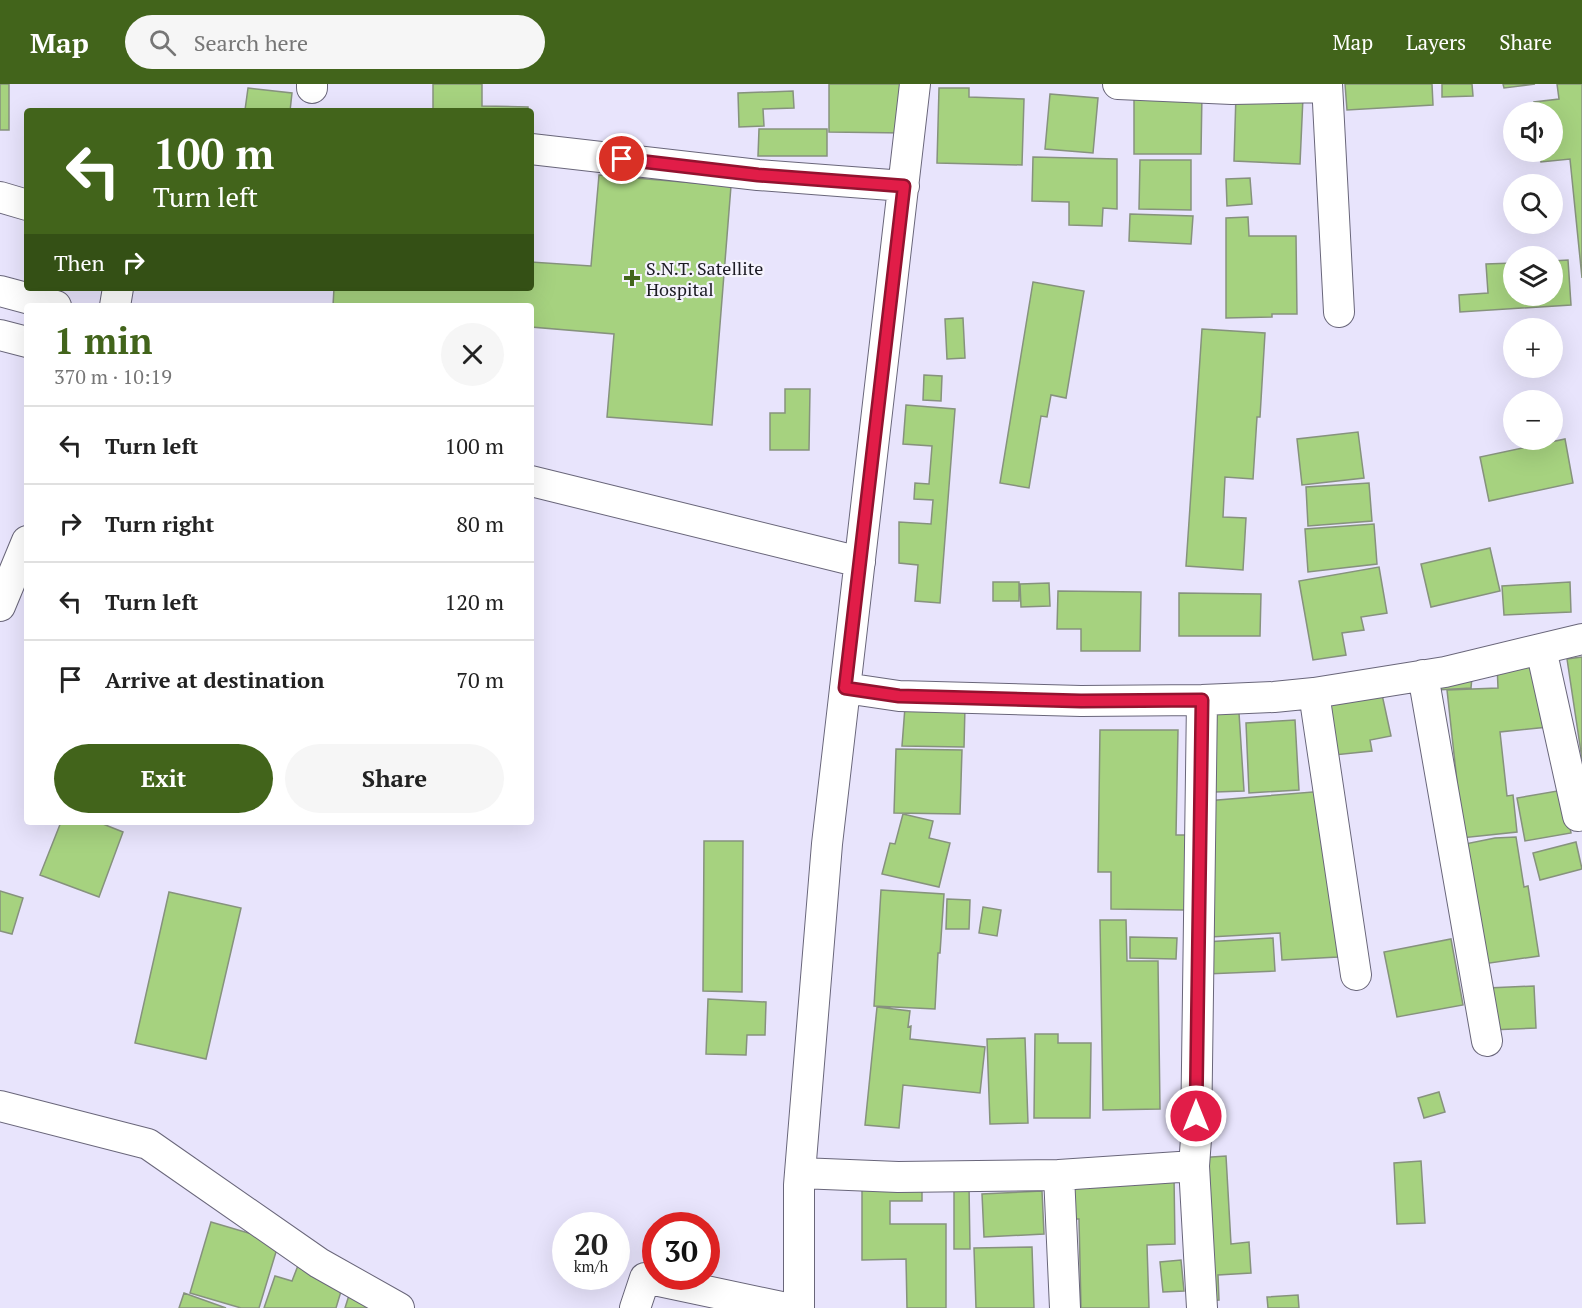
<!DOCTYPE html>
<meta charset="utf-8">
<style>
:root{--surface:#fff;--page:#f6f6f6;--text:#222;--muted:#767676;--line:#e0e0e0;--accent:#42641b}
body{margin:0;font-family:"PT Serif",serif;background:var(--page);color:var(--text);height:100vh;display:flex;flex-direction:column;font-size:22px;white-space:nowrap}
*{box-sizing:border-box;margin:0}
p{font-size:20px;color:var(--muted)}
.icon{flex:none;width:33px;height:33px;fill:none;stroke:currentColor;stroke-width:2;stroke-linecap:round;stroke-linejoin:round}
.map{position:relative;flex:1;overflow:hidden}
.drawer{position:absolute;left:24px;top:219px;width:510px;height:522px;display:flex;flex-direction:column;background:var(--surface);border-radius:6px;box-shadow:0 6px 24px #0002}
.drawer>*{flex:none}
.top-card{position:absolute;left:24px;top:24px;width:510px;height:183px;border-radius:6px;box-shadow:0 6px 24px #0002;background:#42641b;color:#fff;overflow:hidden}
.fabs{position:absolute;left:1503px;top:18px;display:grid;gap:12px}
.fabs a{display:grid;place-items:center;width:60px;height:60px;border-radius:50%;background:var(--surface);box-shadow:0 6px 24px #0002;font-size:30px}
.speed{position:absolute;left:552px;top:1128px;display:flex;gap:12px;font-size:30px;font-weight:700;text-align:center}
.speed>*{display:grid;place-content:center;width:78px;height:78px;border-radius:50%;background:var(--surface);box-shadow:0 6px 24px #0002;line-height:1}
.speed small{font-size:15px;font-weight:400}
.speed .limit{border:9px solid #d22;background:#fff;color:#111}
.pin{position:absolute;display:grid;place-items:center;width:51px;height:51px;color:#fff;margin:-26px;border:3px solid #fff;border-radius:50%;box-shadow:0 2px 6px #0007}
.me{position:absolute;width:66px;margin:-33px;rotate:0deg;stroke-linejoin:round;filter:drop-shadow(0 0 4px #0008)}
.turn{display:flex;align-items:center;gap:21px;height:126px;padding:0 30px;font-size:27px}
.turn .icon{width:78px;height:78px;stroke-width:2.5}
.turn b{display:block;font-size:42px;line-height:51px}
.then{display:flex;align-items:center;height:57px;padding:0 30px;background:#0003;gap:12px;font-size:22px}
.round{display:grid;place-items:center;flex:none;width:63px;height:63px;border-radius:32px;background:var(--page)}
.headline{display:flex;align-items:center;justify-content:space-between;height:102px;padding:0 30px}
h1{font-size:36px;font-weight:800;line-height:45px;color:var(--accent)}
.primary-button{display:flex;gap:12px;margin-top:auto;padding:12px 30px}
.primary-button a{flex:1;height:69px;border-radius:36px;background:var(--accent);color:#fff;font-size:24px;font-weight:800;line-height:69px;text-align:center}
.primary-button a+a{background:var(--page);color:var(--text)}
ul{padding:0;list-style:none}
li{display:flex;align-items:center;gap:18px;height:78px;padding:0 30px;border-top:2px solid var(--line)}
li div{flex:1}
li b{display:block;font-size:22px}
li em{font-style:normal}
header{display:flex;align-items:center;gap:36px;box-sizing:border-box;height:84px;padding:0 30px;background:var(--accent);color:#fff}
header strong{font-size:28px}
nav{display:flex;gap:33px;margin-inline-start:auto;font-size:21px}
.search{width:420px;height:54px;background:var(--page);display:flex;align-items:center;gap:15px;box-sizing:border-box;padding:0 21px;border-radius:33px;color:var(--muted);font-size:22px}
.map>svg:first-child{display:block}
</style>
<header>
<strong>Map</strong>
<div class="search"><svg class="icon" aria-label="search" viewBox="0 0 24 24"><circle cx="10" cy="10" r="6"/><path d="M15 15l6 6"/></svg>Search here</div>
<nav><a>Map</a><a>Layers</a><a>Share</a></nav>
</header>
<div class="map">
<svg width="1582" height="1224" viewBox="0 0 1582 1224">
<rect width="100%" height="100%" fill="#e8e4fc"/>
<path fill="#a6d27f" stroke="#86927d" stroke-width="1.5" d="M0,0H9V46H0Z
M433,0H482V22L528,23V27H433Z
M829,0H906L905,49L829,48Z
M1345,0H1432L1433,21L1347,26Z
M1442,0H1472L1473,12L1442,13Z
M1503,0H1535L1504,4Z
M1557,0H1582V194L1570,75L1541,78L1540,68H1552V28H1536L1534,18L1559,15Z
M248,4L292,9L290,27L245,26Z
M939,4H969V13L1024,15L1022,81L937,79Z
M793,7L794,24L763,25L764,42L739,43L738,9Z
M1134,7L1202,8L1201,70H1134Z
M1050,10L1098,14L1093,69L1045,65Z
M1236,10L1303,13L1300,80L1234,77Z
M759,45H827V72H758Z
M1033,73L1117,75V125L1103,124L1102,142L1069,141V118L1032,117Z
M1140,76H1191V126L1139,125Z
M599,91L731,102L712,341L607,333L614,250L531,243V222H333L334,204H531V178L591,182Z
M1250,94L1252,120L1227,122L1226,95Z
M1130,130L1193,132L1191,160L1129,157Z
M1248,133L1249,152H1296L1297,230H1272V233L1226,234V134Z
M1568,176L1571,221L1460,228L1459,211L1488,209L1486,180L1514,179V212H1552V177Z
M1033,198L1084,207L1066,314L1051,311L1047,333L1041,332L1029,404L1000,399Z
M963,234L965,274L947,275L945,235Z
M1202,245L1265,249L1260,333H1257L1253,395L1225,393L1223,433L1246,434L1243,486L1186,482Z
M924,291L942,292L941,317L923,316Z
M785,305H810L809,366H770V329H785Z
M906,321L955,325L940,519L915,517L918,481L899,479V438L931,440L933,416L914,415L915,399L929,400L932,362L903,360Z
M1358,348L1364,394L1302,401L1297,355Z
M1565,355L1573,399L1489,417L1480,373Z
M1369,399L1372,437L1308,442L1306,403Z
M1374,440L1377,480L1308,488L1305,445Z
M1490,464L1500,507L1431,523L1421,480Z
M1379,483L1387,529L1361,533L1364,546L1342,549L1346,571L1313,576L1299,497Z
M993,498H1019V517H993Z
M1570,498L1571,528L1504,531L1502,502Z
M1049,499L1050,522L1021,523L1020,500Z
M1058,507L1141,508L1140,567H1081V545H1057Z
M1179,509L1261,510L1260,552H1179Z
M1582,573V675L1567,575Z
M1540,576L1548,643L1500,648L1507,712L1513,711L1517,748L1461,754L1460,725L1447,606L1498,604L1497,580Z
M1472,593L1471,604L1437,606L1433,595Z
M1381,606L1391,652L1370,656L1372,667L1334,671L1327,621Z
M965,622L964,663L902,662L905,623Z
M1239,629L1244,707L1215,708L1211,630Z
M1295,636L1299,706L1249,709L1246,639Z
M1100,646H1178L1176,751H1186L1185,826L1111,825V788H1098Z
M896,665L962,666L960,730L894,729Z
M1563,706L1571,749L1525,757L1517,714Z
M1325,707L1338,873L1282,876L1280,849L1210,853L1206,717Z
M903,730L933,737L929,754L950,759L939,803L882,790L890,759L895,760Z
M61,738H98L123,748L99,813L40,791Z
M1516,753L1524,803L1528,802L1539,872L1483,880L1465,760L1495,754Z
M704,757H743L742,908L703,907Z
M1576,758L1582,785L1540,796L1533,769Z
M881,806L944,810L940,869H938L935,925L874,922Z
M0,807L23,814L12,850L0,847Z
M169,808L241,824L206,975L135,959Z
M947,815L970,816L969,845H946Z
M983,823L1001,826L997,852L979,849Z
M1100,836H1126L1127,877H1158L1160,1025L1103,1026Z
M1130,853L1177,854L1176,875L1130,874Z
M1273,854L1275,887L1206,890L1204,858Z
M1451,855L1463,921L1397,933L1384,868Z
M1534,902L1536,944L1490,946L1488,904Z
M708,915L766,918L765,951H747L746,971L706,970Z
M877,923L910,927L908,943L911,942L910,955L985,963L980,1009L903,1001L899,1044L865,1041Z
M1035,950H1058V959H1091L1090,1034H1034Z
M1025,954L1028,1039L990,1040L987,955Z
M1439,1008L1445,1028L1424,1034L1418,1014Z
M1226,1072L1231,1160L1249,1158L1251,1189L1218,1191L1219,1216L1205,1217L1197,1074Z
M1421,1077L1425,1139L1397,1140L1394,1079Z
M1174,1092L1175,1160L1147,1161L1149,1224H1081L1079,1135H1070L1069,1094Z
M862,1096H922V1117H890V1140H946V1224H907L906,1175L862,1176Z
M954,1101H969L970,1165H954Z
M1042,1107L1044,1150L984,1153L982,1110Z
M211,1138L279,1158L259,1224H241L190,1209Z
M1032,1163L1034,1224H976L974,1164Z
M1181,1176L1184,1207L1163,1208L1160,1178Z
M299,1179L345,1194L336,1224H264L275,1192L292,1197Z
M350,1208L375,1224H345Z
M184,1209L226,1224H179Z
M1298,1211L1299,1224H1268L1267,1213Z"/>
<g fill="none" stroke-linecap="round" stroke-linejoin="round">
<g stroke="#69667a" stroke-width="32">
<path id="minor" d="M1118,0L1232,5L1327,3
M1327,0L1339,228
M312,4V0
M531,65L758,91L904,102
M0,113L27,121
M0,207L56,222
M115,222L118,204
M0,251L27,258
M531,397L860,478
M0,522L27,457
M1541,565L1578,732
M1423,591L1487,957
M845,604L899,612L1081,617L1202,616L1274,613L1314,609L1445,588L1582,555
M1314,609L1356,891
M0,1022L148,1060L319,1179L399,1224
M1194,1082L1196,1055L1202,616
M800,1089L898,1093L1059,1091
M635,1224L645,1194L786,1224
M799,1224V1101L827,760L915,0
M1065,1224L1059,1091L1194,1082L1202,1224"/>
</g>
<use href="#minor" stroke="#fff" stroke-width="30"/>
</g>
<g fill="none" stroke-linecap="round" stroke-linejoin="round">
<g stroke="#92132f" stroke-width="15">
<path id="route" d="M622,75L758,91L904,102L845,604L899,612L1081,617L1202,616L1196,1032"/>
</g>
<use href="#route" stroke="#e11d48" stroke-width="10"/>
</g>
<path fill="#42641b" stroke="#f5f3fd" stroke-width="2" d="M629 185h6v6h6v6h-6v6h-6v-6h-6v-6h6z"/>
<g text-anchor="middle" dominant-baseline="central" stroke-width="4.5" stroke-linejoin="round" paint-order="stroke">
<g font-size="18" fill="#1d1c24" stroke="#f5f3fd" text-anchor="start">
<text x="646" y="184">S.N.T. Satellite<tspan x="646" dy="21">Hospital</tspan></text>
</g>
</g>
</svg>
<div class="fabs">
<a><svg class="icon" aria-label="sound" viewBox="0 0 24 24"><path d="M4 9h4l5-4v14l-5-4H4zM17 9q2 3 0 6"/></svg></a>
<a><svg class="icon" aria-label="search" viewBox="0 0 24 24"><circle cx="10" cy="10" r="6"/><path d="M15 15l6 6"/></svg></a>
<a><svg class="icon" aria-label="layers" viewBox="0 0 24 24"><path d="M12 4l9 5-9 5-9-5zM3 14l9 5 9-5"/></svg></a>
<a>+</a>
<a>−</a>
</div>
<div class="speed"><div>20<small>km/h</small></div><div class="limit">30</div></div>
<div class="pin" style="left:622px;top:75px;background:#d93025"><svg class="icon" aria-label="arrive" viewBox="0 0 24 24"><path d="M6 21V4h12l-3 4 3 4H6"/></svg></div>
<svg class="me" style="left:1196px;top:1032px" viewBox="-20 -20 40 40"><circle r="17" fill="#e11d48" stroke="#fff" stroke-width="3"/><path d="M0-11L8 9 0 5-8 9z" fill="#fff"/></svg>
<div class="top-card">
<div class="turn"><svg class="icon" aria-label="left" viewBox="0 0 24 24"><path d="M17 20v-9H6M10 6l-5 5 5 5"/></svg><div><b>100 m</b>Turn left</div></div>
<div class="then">Then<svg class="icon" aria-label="right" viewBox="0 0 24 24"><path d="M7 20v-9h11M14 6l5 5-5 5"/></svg></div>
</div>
<section class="drawer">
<div class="headline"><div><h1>1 min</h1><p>370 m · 10:19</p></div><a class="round"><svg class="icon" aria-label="close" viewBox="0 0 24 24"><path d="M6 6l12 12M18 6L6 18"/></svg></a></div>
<ul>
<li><svg class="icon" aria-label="left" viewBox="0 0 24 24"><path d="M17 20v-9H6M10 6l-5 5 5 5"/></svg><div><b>Turn left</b></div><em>100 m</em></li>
<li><svg class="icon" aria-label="right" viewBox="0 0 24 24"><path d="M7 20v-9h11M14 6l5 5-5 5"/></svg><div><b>Turn right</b></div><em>80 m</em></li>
<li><svg class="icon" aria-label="left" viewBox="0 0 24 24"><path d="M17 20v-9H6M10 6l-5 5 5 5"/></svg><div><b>Turn left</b></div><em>120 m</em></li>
<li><svg class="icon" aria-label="arrive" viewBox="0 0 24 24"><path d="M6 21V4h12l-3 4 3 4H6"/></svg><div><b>Arrive at destination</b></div><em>70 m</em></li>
</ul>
<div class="primary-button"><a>Exit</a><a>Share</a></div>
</section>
</div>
